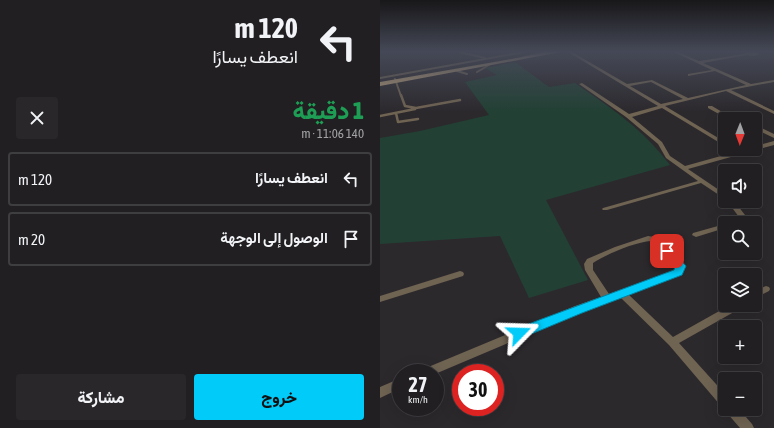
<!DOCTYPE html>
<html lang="ar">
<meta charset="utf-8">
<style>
:root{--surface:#211f22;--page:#29272a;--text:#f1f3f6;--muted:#a2a2a5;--line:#3e3d40;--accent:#00cbf9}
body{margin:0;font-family:"Asap Condensed",Vazirmatn,sans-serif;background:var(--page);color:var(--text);direction:rtl;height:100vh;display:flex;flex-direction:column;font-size:15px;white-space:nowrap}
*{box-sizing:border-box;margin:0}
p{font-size:13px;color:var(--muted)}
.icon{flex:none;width:22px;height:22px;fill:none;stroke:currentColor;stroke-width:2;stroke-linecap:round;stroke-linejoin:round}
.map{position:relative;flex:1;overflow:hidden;direction:ltr}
.side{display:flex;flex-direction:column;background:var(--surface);width:380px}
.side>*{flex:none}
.hud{background:#211f22;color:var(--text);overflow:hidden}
.needle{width:26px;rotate:181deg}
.tools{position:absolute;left:338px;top:112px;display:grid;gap:8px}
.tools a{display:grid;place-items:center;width:44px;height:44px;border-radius:4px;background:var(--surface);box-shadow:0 4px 16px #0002,0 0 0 1px var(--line);font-size:20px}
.speed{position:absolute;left:12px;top:364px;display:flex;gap:8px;font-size:20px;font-weight:700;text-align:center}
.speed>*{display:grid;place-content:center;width:52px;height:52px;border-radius:50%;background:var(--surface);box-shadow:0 4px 16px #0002,0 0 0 1px var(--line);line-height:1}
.speed small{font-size:10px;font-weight:400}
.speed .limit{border:6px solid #d22;background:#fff;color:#111}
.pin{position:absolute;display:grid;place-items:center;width:34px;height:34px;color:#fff;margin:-17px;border-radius:8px;box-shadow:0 2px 6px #0006}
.me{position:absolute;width:44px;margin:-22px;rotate:68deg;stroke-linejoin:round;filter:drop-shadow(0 0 3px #0008)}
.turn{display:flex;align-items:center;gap:14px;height:84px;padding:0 16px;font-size:18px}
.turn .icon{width:52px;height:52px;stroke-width:2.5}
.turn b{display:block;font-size:28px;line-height:34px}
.round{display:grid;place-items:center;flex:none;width:42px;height:42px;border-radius:4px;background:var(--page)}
.overview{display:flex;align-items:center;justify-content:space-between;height:68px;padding:0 16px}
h1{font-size:24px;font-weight:800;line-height:30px;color:#1e9e55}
.action{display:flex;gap:8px;margin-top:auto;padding:8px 16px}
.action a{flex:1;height:46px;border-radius:4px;background:var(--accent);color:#111;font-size:16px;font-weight:800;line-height:46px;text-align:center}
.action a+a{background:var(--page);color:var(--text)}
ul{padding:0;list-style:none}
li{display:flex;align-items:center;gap:12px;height:54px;margin:0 8px 6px;padding:0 8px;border:2px solid var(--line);border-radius:4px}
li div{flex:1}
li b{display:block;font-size:15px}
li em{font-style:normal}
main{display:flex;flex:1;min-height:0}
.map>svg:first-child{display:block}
</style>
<main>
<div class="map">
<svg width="394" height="428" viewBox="0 0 394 428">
<rect width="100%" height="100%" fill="#2c292d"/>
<path fill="#224034" d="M135,62L169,87L195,83C231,108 263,129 290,165L166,200L208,280L149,298L120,236L0,244V138L40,131L109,115L85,82L117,75L105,68Z"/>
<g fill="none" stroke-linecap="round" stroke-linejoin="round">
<path stroke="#6f6352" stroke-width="2" d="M79,52L105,58
M77,71L87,74
M97,72L109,65
M0,78L144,52
M15,79L21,96"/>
<path stroke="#6f6352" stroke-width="2.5" d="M21,95L25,106L36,108L80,100
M16,113L18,122L38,119
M0,116L35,109"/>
<path fill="#6f6352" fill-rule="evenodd" d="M188,52H192L247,84L272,80L308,98L366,85L335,71L308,76V74L332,70L294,52H298L319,61L364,54L366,52L379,53L378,55L371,56L367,55L323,63L371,84L394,80V82L351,90L394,111V114L346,91L285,106L345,142V146L282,108L252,117L282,142L290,156L305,166L366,149H375V146L394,141V145L308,169L345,194V199L321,183L227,210H223L222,209L223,208L318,181L286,158L278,144L246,117L199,84L202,83L249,114L278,106ZM271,82L303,99L281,104L250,86Z
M328,106H332L354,119H348L328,108Z
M375,125L394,134V138L375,129Z
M347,201H354L365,215L367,217L366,220L369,223H350L351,221L359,219V217Z
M345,224V228L316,237L312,235L313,233Z
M375,232H378L381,236L378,241L375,242Z
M268,236L280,238L303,264L304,266L301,274L248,294L293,337L350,305H362L361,308L299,343L345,394V407L341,406L289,345L240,297L201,312L55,374L40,373L41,370L195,306L221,297L205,270L204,264L207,259L235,247ZM271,241L274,242L296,266L295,270L229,294L213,270V263C227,254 255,242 271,241Z
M80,271L83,272L84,274L83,276L0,302V296Z
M386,286L389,287L390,289L389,291L375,298V291Z
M21,378V388L0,398V387Z
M345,409H359L372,424L374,428H360L347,413Z"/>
<path fill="#968267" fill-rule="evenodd" d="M164,52H172L124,62L122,61Z"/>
<path fill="#b49b77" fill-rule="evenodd" d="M172,52H181L0,86V82Z"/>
</g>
<linearGradient id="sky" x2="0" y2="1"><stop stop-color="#181719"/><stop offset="0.46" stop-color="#454957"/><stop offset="1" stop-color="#454957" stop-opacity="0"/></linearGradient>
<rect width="394" height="112" fill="url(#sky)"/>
<path fill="#00cbf9" stroke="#0084a2" d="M287,248L291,249L306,266L302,275L202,313L144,337L139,338L135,337L133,333L135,329L294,270L295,266L282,251Z"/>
</svg>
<div class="tools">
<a><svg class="needle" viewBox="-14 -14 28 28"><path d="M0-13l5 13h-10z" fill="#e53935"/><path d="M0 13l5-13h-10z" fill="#a2a2a5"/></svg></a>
<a><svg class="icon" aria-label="sound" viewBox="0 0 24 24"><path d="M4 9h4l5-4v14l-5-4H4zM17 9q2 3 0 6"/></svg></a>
<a><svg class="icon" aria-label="search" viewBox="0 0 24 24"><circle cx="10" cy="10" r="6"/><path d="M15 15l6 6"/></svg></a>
<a><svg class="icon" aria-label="layers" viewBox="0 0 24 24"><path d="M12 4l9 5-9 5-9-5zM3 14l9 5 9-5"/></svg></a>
<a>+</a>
<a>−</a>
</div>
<div class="speed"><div>27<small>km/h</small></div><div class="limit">30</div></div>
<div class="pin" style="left:287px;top:251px;background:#d93025"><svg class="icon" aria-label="arrive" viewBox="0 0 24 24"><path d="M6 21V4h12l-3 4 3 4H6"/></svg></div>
<svg class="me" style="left:139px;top:333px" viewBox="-20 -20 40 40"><path d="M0-17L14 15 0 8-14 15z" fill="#00cbf9" stroke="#fff" stroke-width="4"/></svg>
</div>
<section class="side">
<div class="hud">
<div class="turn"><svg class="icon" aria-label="left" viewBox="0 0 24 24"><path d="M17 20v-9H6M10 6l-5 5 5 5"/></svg><div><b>120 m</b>انعطف يسارًا</div></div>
</div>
<div class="overview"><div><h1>1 دقيقة</h1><p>140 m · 11:06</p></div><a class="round"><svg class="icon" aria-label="close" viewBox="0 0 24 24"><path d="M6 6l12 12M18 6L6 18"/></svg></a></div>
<ul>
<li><svg class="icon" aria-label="left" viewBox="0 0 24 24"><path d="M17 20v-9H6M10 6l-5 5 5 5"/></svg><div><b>انعطف يسارًا</b></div><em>120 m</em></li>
<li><svg class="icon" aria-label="arrive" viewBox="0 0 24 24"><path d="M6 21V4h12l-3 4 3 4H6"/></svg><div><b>الوصول إلى الوجهة</b></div><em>20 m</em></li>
</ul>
<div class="action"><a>خروج</a><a>مشاركة</a></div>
</section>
</main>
